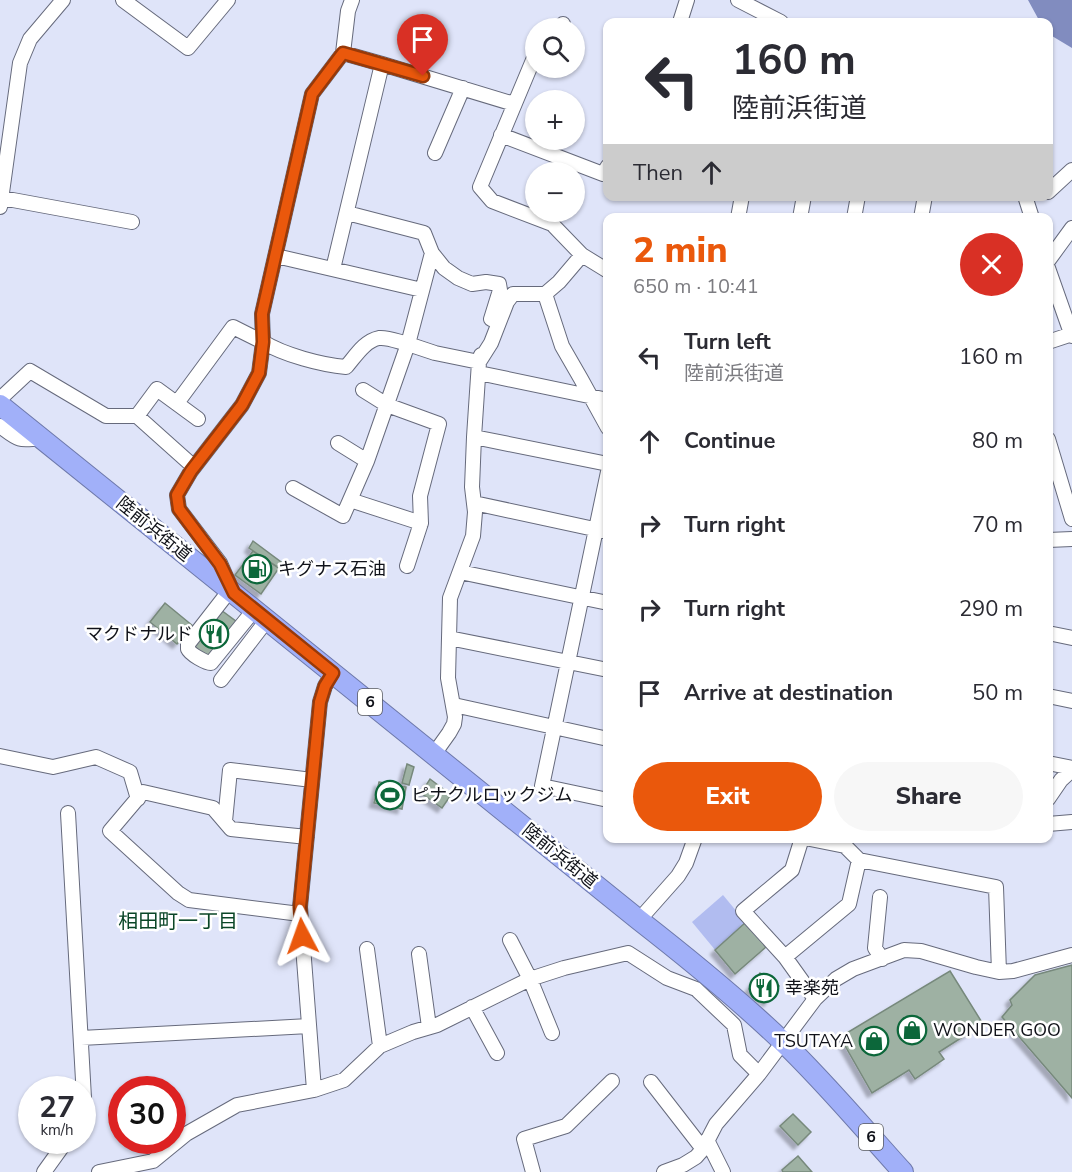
<!DOCTYPE html>
<meta charset="utf-8">
<style>
:root{--surface:#fff;--page:#f7f7f7;--text:#2b2b33;--muted:#7c7c81;--accent:#ea580c}
body{margin:0;font-family:"Nunito Sans","Noto Sans JP",sans-serif;background:var(--page);color:var(--text);height:100vh;display:flex;flex-direction:column;font-size:22px;white-space:nowrap}
*{box-sizing:border-box;margin:0}
p{font-size:20px;color:var(--muted)}
.icon{flex:none;width:33px;height:33px;fill:none;stroke:currentColor;stroke-width:2;stroke-linecap:round;stroke-linejoin:round}
.map{position:relative;flex:1;overflow:hidden}
.panel{position:absolute;left:603px;top:213px;width:450px;height:630px;display:flex;flex-direction:column;background:var(--surface);border-radius:12px;box-shadow:0 2px 4px #0004}
.panel>*{flex:none}
.guide{position:absolute;left:603px;top:18px;width:450px;height:183px;border-radius:12px;box-shadow:0 2px 4px #0004;background:#fff;color:var(--text);overflow:hidden}
.buttons{position:absolute;left:525px;top:18px;display:grid;gap:12px}
.buttons a{display:grid;place-items:center;width:60px;height:60px;border-radius:50%;background:var(--surface);box-shadow:0 2px 4px #0004;font-size:30px}
.speed{position:absolute;left:18px;top:1076px;display:flex;gap:12px;font-size:30px;font-weight:700;text-align:center}
.speed>*{display:grid;place-content:center;width:78px;height:78px;border-radius:50%;background:var(--surface);box-shadow:0 2px 4px #0004;line-height:1}
.speed small{font-size:15px;font-weight:400}
.speed .limit{border:9px solid #d22;background:#fff;color:#111}
.pin{position:absolute;display:grid;place-items:center;width:51px;height:51px;color:#fff;margin:-62px -26px;border-radius:50% 50% 50% 0;rotate:-45deg;box-shadow:0 0 6px #0007}
.pin .icon{rotate:45deg}
.me{position:absolute;width:66px;margin:-33px;rotate:356deg;stroke-linejoin:round;filter:drop-shadow(0 0 4px #0008)}
.turn{display:flex;align-items:center;gap:21px;height:126px;padding:0 30px;font-size:27px}
.turn .icon{width:78px;height:78px;stroke-width:2.5}
.turn b{display:block;font-size:42px;line-height:51px}
.then{display:flex;align-items:center;height:57px;padding:0 30px;background:#0003;gap:12px;font-size:22px}
.round{display:grid;place-items:center;flex:none;width:63px;height:63px;border-radius:32px;background:var(--page)}
.summary{display:flex;align-items:center;justify-content:space-between;height:102px;padding:0 30px}
h1{font-size:36px;font-weight:800;line-height:45px;color:var(--accent)}
.action{display:flex;gap:12px;margin-top:auto;padding:12px 30px}
.action a{flex:1;height:69px;border-radius:36px;background:var(--accent);color:#fff;font-size:24px;font-weight:800;line-height:69px;text-align:center}
.action a+a{background:var(--page);color:var(--text)}
ul{padding:0;list-style:none}
li{display:flex;align-items:center;gap:18px;height:84px;padding:0 30px}
li div{flex:1}
li b{display:block;font-size:22px}
li em{font-style:normal}
.map>svg:first-child{display:block}
</style>
<div class="map">
<svg width="1072" height="1172" viewBox="0 0 1072 1172">
<defs>
<filter id="shadow"><feDropShadow dx="-4.5" dy="4.5" stdDeviation="1.5" flood-color="#0004"/></filter>
</defs>
<rect width="100%" height="100%" fill="#dfe4f9"/>
<path fill="#b1bcf0" d="M723,895L766,947L735,974L692,922Z"/>
<path fill="#818cbf" d="M1028,0H1072V48L1052,36L1049,32L1048,22H1040Z"/>
<path fill="#9eb1a3" stroke="#77897c" stroke-width="1.5" filter="url(#shadow)" d="M253,541L281,562L277,567L249,548Z
M253,551L279,568L261,594L235,575Z
M165,603L193,626L177,644L150,622Z
M221,610L237,622L207,659L191,647Z
M407,764L414,767L409,785L402,783Z
M430,779L451,795L442,808L421,793Z
M379,782L406,787L402,809L374,803Z
M746,922L766,947L735,974L715,950Z
M1072,965V1098L1002,1017L1012,1005L1010,1000L1035,975Z
M950,971L983,1024L939,1052L944,1059L915,1079L909,1070L872,1093L840,1037Z
M760,973L779,986L768,1002L749,989Z
M793,1114L811,1132L798,1145L780,1126Z
M798,1156L812,1172H783L782,1170Z"/>
<g fill="none" stroke-linecap="round" stroke-linejoin="round">
<g stroke="#666a7c" stroke-width="16">
<path id="minor" d="M123,0L188,48L228,0
M738,0L781,22
M680,22L687,0
M559,28L563,24
M343,53L348,11L352,0
M536,53L480,187L492,201L552,224L582,255L608,271
M501,135L603,174L608,166
M435,153L463,88
M1048,192L1072,170
M1025,196L1032,218
M2,198L132,222
M0,207L20,63L30,39L63,0
M347,213L424,233L432,253L408,344C399,342 388,337 379,338C364,341 355,357 346,367C322,365 284,355 263,342L262,314L312,94L343,53L382,64
M738,218L742,196
M800,218L804,196
M854,218L858,196
M921,218L925,196
M432,253L444,268L458,278L472,284L486,282L499,284L500,290L491,319
M276,256L422,290
M1048,261L1072,228
M1048,268L1072,336
M333,269L382,64L514,104
M545,294L559,282L582,255
M1048,342L1072,334
M479,373L608,400
M363,390L387,405L439,424L420,496L421,523
M0,399L30,371L106,416H137
M177,403L233,327L263,342L259,373L242,405L191,471L177,495L179,509L220,563L231,588
M0,426C18,440 18,441 41,438
M474,437L608,464
M1048,439L1072,519
M338,443L367,461
M194,467L137,416L157,389L198,419
M608,472L542,786L608,800
M293,488L343,516L350,500
M474,503L608,532
M1048,540L1072,539
M407,566L421,523L350,500L367,461L408,344L435,353L479,362L481,355
M460,572L608,603
M230,590L188,644C188,645 188,647 188,649C190,654 206,663 211,663L254,610
M1048,633L1072,638
M449,638L608,670
M221,680L267,620
M1048,696L1072,701
M454,705L608,739
M434,754L449,733L454,724L455,717L448,678L450,598L473,536L475,512L472,487L474,437L479,362L491,343L507,302L513,294H545L562,346L581,379L608,428
M0,756L53,767L96,757L130,772L138,799
M1048,763L1072,768
M1048,799L1061,780L1072,770
M68,813L84,1098L82,1104
M225,821L230,770L312,780
M1048,824L1072,822
M802,838L792,870L743,911L785,957L815,999
M805,838L845,846
M859,860L996,887L999,972
M880,897L875,948L882,959
M300,914L189,900L178,893L110,831L143,792L213,808L231,829L307,837
M639,920L678,876L686,863L695,838
M510,940L530,979L552,1033
M367,949L380,1046
M419,954L429,1027
M785,957L849,904L859,860L845,846L841,838
M472,1007L497,1053
M81,1038L309,1026
M651,1082L703,1149
M314,1090L300,907L320,702L325,686L333,673
M707,1140L723,1172
M44,1172L67,1140
M99,1172L153,1161L186,1134L237,1105L314,1090L344,1080L380,1046L413,1032L437,1025L530,979L564,968L628,953L667,978L696,989L734,1025L740,1055L759,1074
M533,1172L524,1139L566,1126L612,1081
M664,1172L683,1165L696,1157L703,1149L716,1124L759,1074L815,999L836,979L853,969L904,950L921,951L976,967L999,972L1013,971L1072,955"/>
</g>
<g stroke="#6e79ab" stroke-width="22">
<path id="highway" d="M0,405L639,920C689,959 737,998 782,1041C825,1082 863,1128 903,1172"/>
</g>
<use href="#minor" stroke="#fff" stroke-width="14"/>
<use href="#highway" stroke="#a1b0f9" stroke-width="20"/>
</g>
<g fill="none" stroke-linecap="round" stroke-linejoin="round">
<g stroke="#983908" stroke-width="15">
<path id="route" d="M302,936L300,907L320,702L325,686L333,673L234,593L220,564L179,509L177,495L191,471L242,405L259,373L263,342L262,314L312,94L343,53L423,76"/>
</g>
<use href="#route" stroke="#ea580c" stroke-width="10"/>
</g>
<defs>
<g id="fuel-ring" transform="scale(1.5)"><circle r="9.5" fill="#fff" stroke="#0c673a" stroke-width="1.5"/><path d="M-5.5-6h7V0h2V4h1.3V-2.5L3-4.5l.8-.8L6-3V5H2.5V1h-1V6h-7ZM-4.2-4.7v3.2H.2V-4.7Z" fill="#0c673a"/></g>
<g id="restaurant-ring" transform="scale(1.5)"><circle r="9.5" fill="#fff" stroke="#0c673a" stroke-width="1.5"/><path d="M-5-6h1v4h1v-4h1v4h1v-4h1v5L-1.5 .5V6h-2V.5L-5-1ZM5-6V6H3V1.5H1.5Q1.5-4 5-6Z" fill="#0c673a"/></g>
<g id="stadium-ring" transform="scale(1.5)"><circle r="9.5" fill="#fff" stroke="#0c673a" stroke-width="1.5"/><path d="M0-5a6.5 5 0 1 0 0 10a6.5 5 0 1 0 0-10ZM-3.5-1.8h7v3.6h-7Z" fill="#0c673a"/></g>
<g id="shop-ring" transform="scale(1.5)"><circle r="9.5" fill="#fff" stroke="#0c673a" stroke-width="1.5"/><path d="M-5-2.5h2.3a2.7 3.5 0 0 1 5.4 0H5L5.5 6h-11ZM-1.5-2.5h3a1.5 2.3 0 0 0-3 0Z" fill="#0c673a"/></g>
</defs>
<g fill-rule="evenodd">
<use href="#fuel-ring" x="257" y="569"/>
<use href="#restaurant-ring" x="214" y="634"/>
<use href="#stadium-ring" x="390" y="795"/>
<use href="#restaurant-ring" x="764" y="988"/>
<use href="#shop-ring" x="912" y="1030"/>
<use href="#shop-ring" x="874" y="1041"/>
</g>
<g text-anchor="middle" dominant-baseline="central" stroke-width="5" stroke-linejoin="round" paint-order="stroke">
<g fill="#fff" stroke="#58595e" stroke-width="1.5">
<rect x="358" y="689" width="24" height="26" rx="4.5"/>
<rect x="859" y="1124" width="24" height="26" rx="4.5"/>
</g>
<g font-size="16" font-weight="bold" fill="#101219">
<text x="370" y="702">6</text>
<text x="871" y="1137">6</text>
</g>
<g font-size="18" fill="#101219" stroke="#fff">
<text transform="translate(154 529) rotate(39)">陸前浜街道</text>
<text transform="translate(560 856) rotate(39)">陸前浜街道</text>
</g>
<g font-size="18" fill="#101219" stroke="#fff" text-anchor="start">
<text x="278" y="569">キグナス石油</text>
<text x="193" y="634" text-anchor="end">マクドナルド</text>
<text x="411" y="795">ピナクルロックジム</text>
<text x="785" y="988">幸楽苑</text>
<text x="933" y="1030">WONDER GOO</text>
<text x="853" y="1041" text-anchor="end">TSUTAYA</text>
</g>
<g font-size="20" fill="#0a4627" stroke="#fff">
<text x="178" y="921">相田町一丁目</text>
</g>
</g>
</svg>
<div class="buttons">
<a><svg class="icon" aria-label="search" viewBox="0 0 24 24"><circle cx="10" cy="10" r="6"/><path d="M15 15l6 6"/></svg></a>
<a>+</a>
<a>−</a>
</div>
<div class="speed"><div>27<small>km/h</small></div><div class="limit">30</div></div>
<div class="pin" style="left:423px;top:76px;background:#d93025"><svg class="icon" aria-label="arrive" viewBox="0 0 24 24"><path d="M6 21V4h12l-3 4 3 4H6"/></svg></div>
<svg class="me" style="left:302px;top:936px" viewBox="-20 -20 40 40"><path d="M0-17L14 15 0 8-14 15z" fill="#ea580c" stroke="#fff" stroke-width="4"/></svg>
<div class="guide">
<div class="turn"><svg class="icon" aria-label="left" viewBox="0 0 24 24"><path d="M17 20v-9H6M10 6l-5 5 5 5"/></svg><div><b>160 m</b>陸前浜街道</div></div>
<div class="then">Then<svg class="icon" aria-label="ahead" viewBox="0 0 24 24"><path d="M12 20V5M6 11l6-6 6 6"/></svg></div>
</div>
<section class="panel">
<div class="summary"><div><h1>2 min</h1><p>650 m · 10:41</p></div><a class="round" style="background:#d93025;color:#fff"><svg class="icon" aria-label="close" viewBox="0 0 24 24"><path d="M6 6l12 12M18 6L6 18"/></svg></a></div>
<ul>
<li><svg class="icon" aria-label="left" viewBox="0 0 24 24"><path d="M17 20v-9H6M10 6l-5 5 5 5"/></svg><div><b>Turn left</b><p>陸前浜街道</p></div><em>160 m</em></li>
<li><svg class="icon" aria-label="ahead" viewBox="0 0 24 24"><path d="M12 20V5M6 11l6-6 6 6"/></svg><div><b>Continue</b></div><em>80 m</em></li>
<li><svg class="icon" aria-label="right" viewBox="0 0 24 24"><path d="M7 20v-9h11M14 6l5 5-5 5"/></svg><div><b>Turn right</b></div><em>70 m</em></li>
<li><svg class="icon" aria-label="right" viewBox="0 0 24 24"><path d="M7 20v-9h11M14 6l5 5-5 5"/></svg><div><b>Turn right</b></div><em>290 m</em></li>
<li><svg class="icon" aria-label="arrive" viewBox="0 0 24 24"><path d="M6 21V4h12l-3 4 3 4H6"/></svg><div><b>Arrive at destination</b></div><em>50 m</em></li>
</ul>
<div class="action"><a>Exit</a><a>Share</a></div>
</section>
</div>
